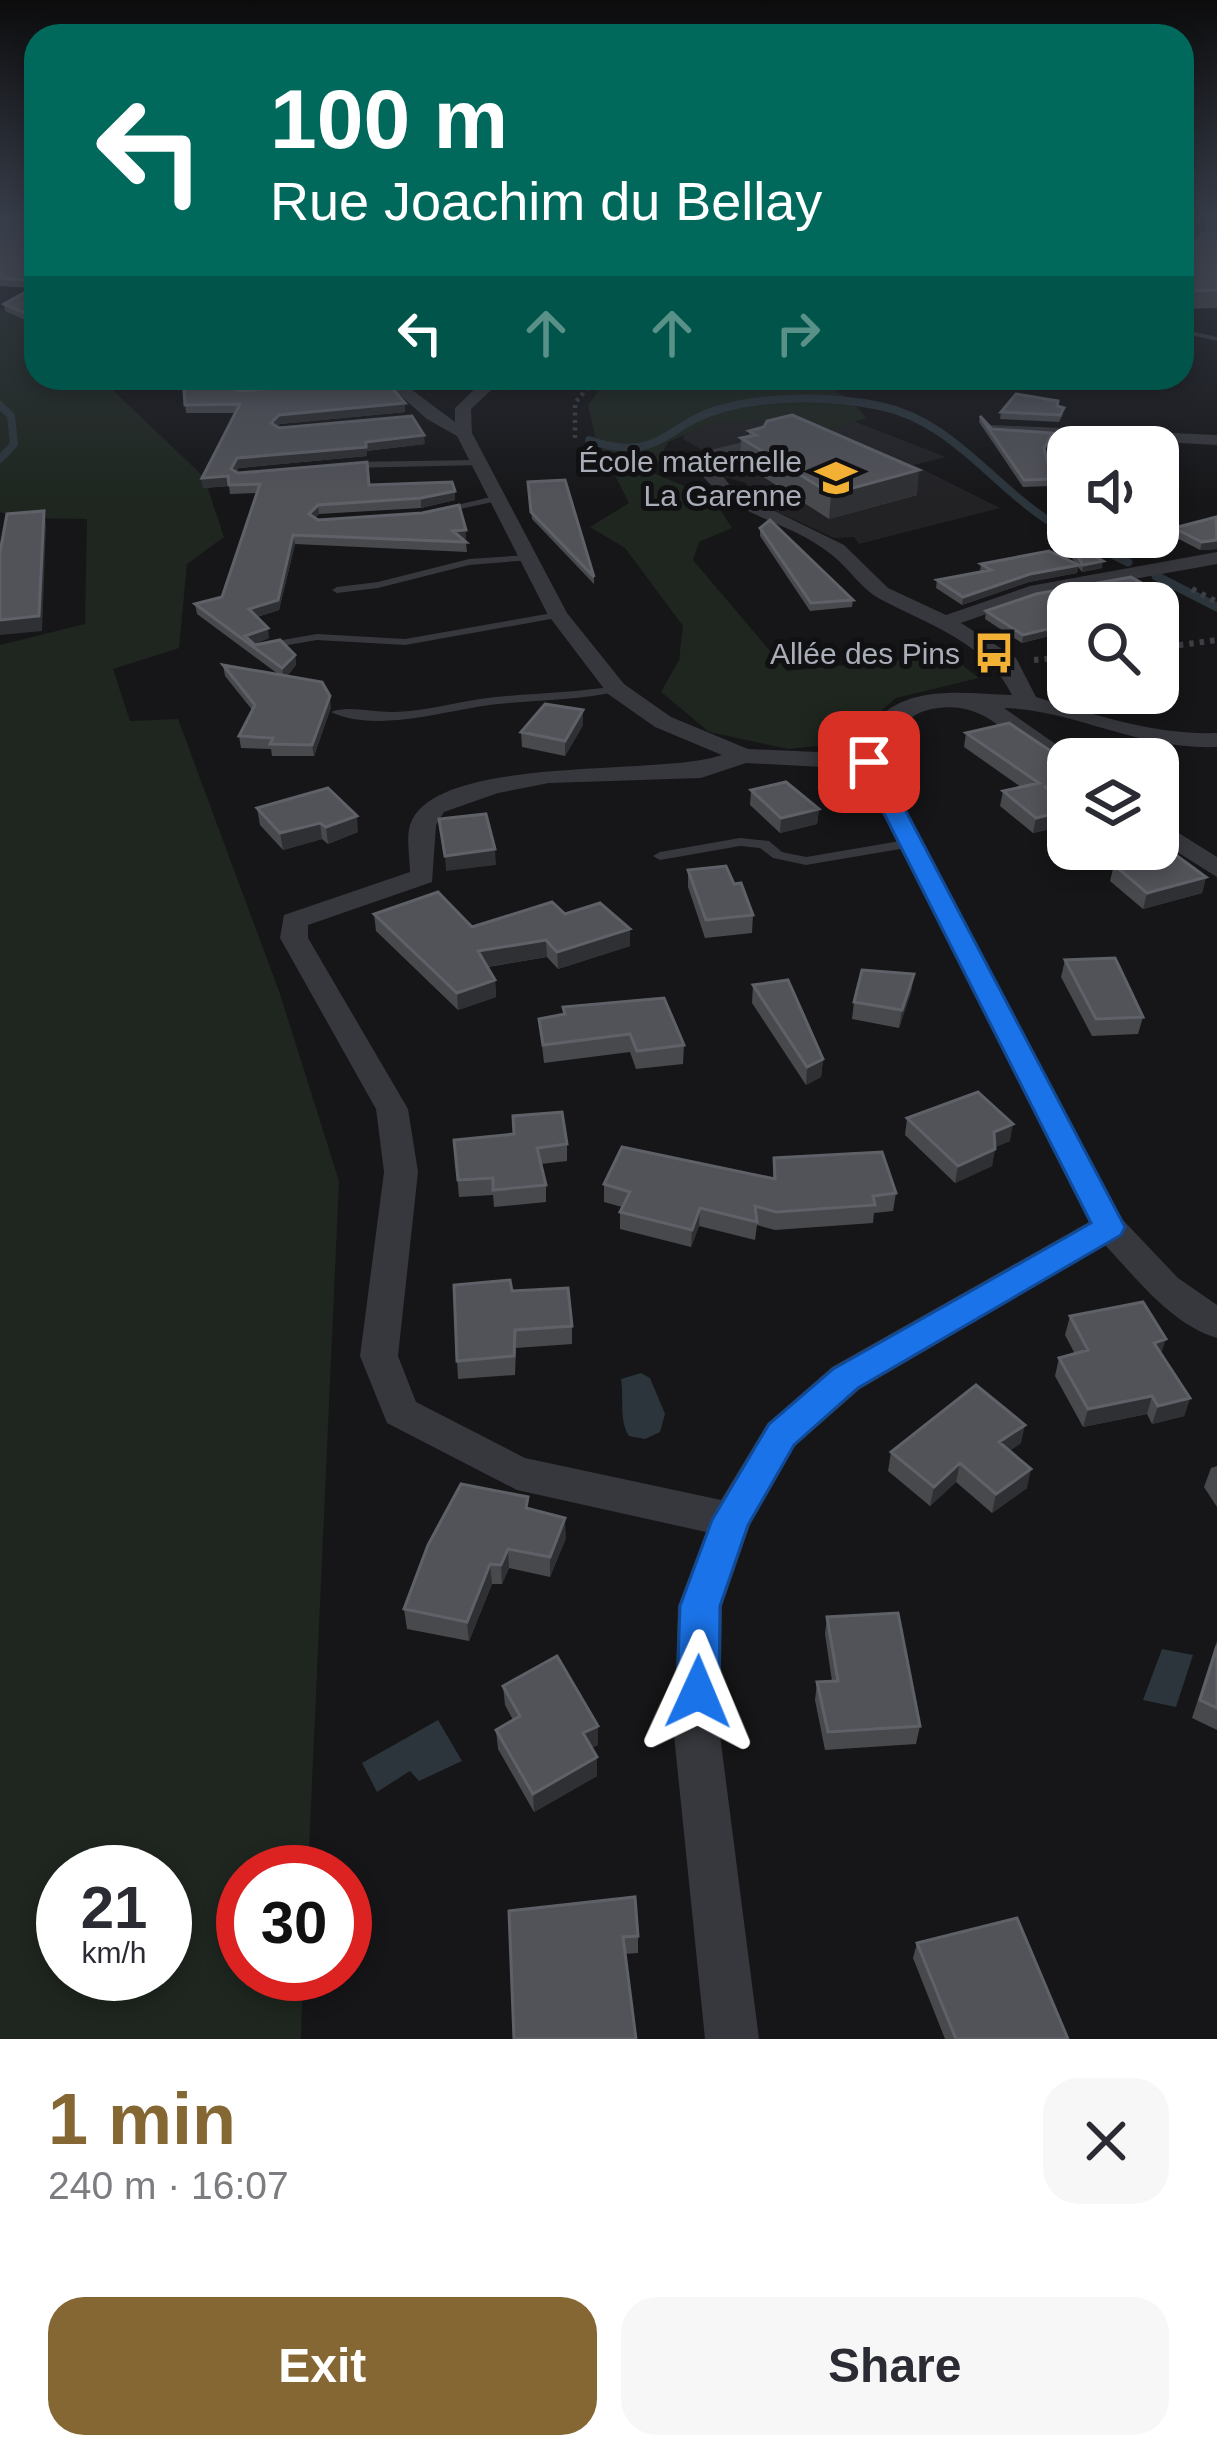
<!DOCTYPE html>
<meta charset="utf-8">
<style>
:root{--surface:#fff;--page:#f7f7f7;--text:#2b2b33;--muted:#7c7c81;--accent:#856733}
body{margin:0;font-family:Arial,sans-serif;background:var(--page);color:var(--text);height:100vh;display:flex;flex-direction:column;font-size:45px;white-space:nowrap}
*{box-sizing:border-box;margin:0}
p{font-size:39px;color:var(--muted)}
.icon{flex:none;width:66px;height:66px;fill:none;stroke:currentColor;stroke-width:2;stroke-linecap:round;stroke-linejoin:round}
.map{position:relative;height:2039px;overflow:hidden}
.drawer{display:flex;flex-direction:column;background:var(--surface);flex:1}
.drawer>*{flex:none}
.banner{position:absolute;left:24px;top:24px;width:1170px;height:366px;border-radius:36px;box-shadow:0 6px 18px #0003;background:#00695c;color:#fff;overflow:hidden}
.buttons{position:absolute;left:1047px;top:426px;display:grid;gap:24px}
.buttons a{display:grid;place-items:center;width:132px;height:132px;border-radius:24px;background:var(--surface);box-shadow:0 6px 18px #0003;font-size:60px}
.speed{position:absolute;left:36px;top:1845px;display:flex;gap:24px;font-size:60px;font-weight:700;text-align:center}
.speed>*{display:grid;place-content:center;width:156px;height:156px;border-radius:50%;background:var(--surface);box-shadow:0 6px 18px #0003;line-height:1}
.speed small{font-size:30px;font-weight:400}
.speed .limit{border:18px solid #d22;background:#fff;color:#111}
.pin{position:absolute;display:grid;place-items:center;width:102px;height:102px;color:#fff;margin:-51px;border-radius:24px;box-shadow:0 6px 18px #0006}
.me{position:absolute;width:132px;margin:-66px;rotate:1deg;stroke-linejoin:round;filter:drop-shadow(0 0 9px #0008)}
.turn{display:flex;align-items:center;gap:42px;height:252px;padding:0 48px;font-size:54px}
.turn .icon{width:156px;height:156px;stroke-width:2.5}
.turn b{display:block;font-size:84px;line-height:102px}
.lanes{display:flex;align-items:center;height:114px;padding:0 48px;background:#0003;justify-content:center;gap:60px;direction:ltr}
.lanes .off{opacity:.35}
.round{display:grid;place-items:center;flex:none;width:126px;height:126px;border-radius:36px;background:var(--page)}
.headline{display:flex;align-items:center;justify-content:space-between;height:204px;padding:0 48px}
h1{font-size:72px;font-weight:700;line-height:90px;color:var(--accent)}
.button{display:flex;gap:24px;margin-top:auto;padding:24px 48px}
.button a{flex:1;height:138px;border-radius:36px;background:var(--accent);color:#fff;font-size:48px;font-weight:700;line-height:138px;text-align:center}
.button a+a{background:var(--page);color:var(--text)}
.map>svg:first-child{display:block}
</style>
<div class="map">
<svg width="1217" height="2039" viewBox="0 0 1217 2039">
<rect width="100%" height="100%" fill="#161618"/>
<path fill="#222225" d="M812,405L946,457L914,465L1000,508L859,544L854,537L834,538L737,493L748,489L746,483L694,468L697,456L706,452L683,439L688,424Z"/>
<path fill="#1e261f" fill-rule="evenodd" d="M0,309L36,324V378H100L204,477L224,537L187,564L179,648L113,669L130,721L178,719L280,994L339,1181L308,1872H243V1974H303L301,2039H0V645L85,624L87,519L16,518L0,512ZM63,1872H165V1974H63Z
M609,378H835L831,388L852,401L866,418L810,435L761,421L712,423L668,442L653,473L713,498L732,528L699,542L693,560L787,671L949,655L979,678L896,698L844,743L788,749L709,732L661,692L679,660L683,626L625,548L590,527L629,503L595,436L588,405Z"/>
<path fill="#2c353c" d="M641,1373L650,1378L665,1414L660,1432L645,1439L629,1436C619,1421 624,1398 621,1379Z
M1162,1649L1193,1655L1176,1707L1143,1700Z
M438,1720L462,1761L419,1781L410,1771L377,1792L362,1763Z"/>
<g fill="none" stroke-linecap="round" stroke-linejoin="round">
<path stroke="#2c353c" stroke-width="8" d="M0,405L11,416L14,444L0,459
M589,440C662,465 664,423 724,408C774,395 830,396 880,406C958,422 999,497 1068,532
M1078,537L1110,553"/>
<path stroke="#2c353c" stroke-width="9" d="M1104,550L1128,562
M1156,576L1217,607"/>
<path stroke="#3d3f44" stroke-width="4.5" stroke-dasharray="3 4.5" stroke-linecap="butt" d="M575,438V403L596,378"/>
<path stroke="#3d3f44" stroke-width="6" stroke-dasharray="4.5 6" stroke-linecap="butt" d="M1192,589L1217,602
M1158,648L1217,640
M1034,660L1068,657"/>
<path fill="#37383d" fill-rule="evenodd" d="M1182,329L1217,337V341L1182,333Z
M478,460L481,461V465L349,468L345,465L349,462Z
M499,495L504,498L502,500L441,513L436,510Z
M528,555L533,558L531,560L469,565L378,588L337,593L332,590L337,587L378,582L469,559Z
M558,612L563,615L562,617L405,645L317,640L265,649L260,646L265,643L317,634L405,639Z
M616,686L620,687V691C580,700 539,700 498,704C449,709 378,734 331,712C348,705 375,713 395,712C426,711 456,702 487,698C530,693 573,693 616,686Z
M740,838L769,841L782,852L806,857L912,839L918,843L912,847L806,865L773,858L760,848L740,846L660,860L653,856L660,852Z"/>
<path fill="#37383d" fill-rule="evenodd" d="M395,378L402,382L504,378L471,409L472,433L567,613L624,684L671,717L748,749L861,754C867,742 873,722 884,713C918,685 972,694 1012,695C987,643 929,625 880,599C861,589 849,568 832,555C783,516 738,523 693,465L697,453L761,438V446L711,460L734,491L844,545L888,588L946,615L1030,586L1217,552V564L1034,597L961,623L1016,658L1036,697C1096,715 1154,735 1217,733V747C1138,750 1075,710 1004,708L1077,759H1068V771C1017,757 998,700 938,708C903,713 895,733 881,762L1122,1219L1178,1278L1217,1305V1338C1171,1324 1137,1279 1105,1245L860,1389L795,1446L750,1525L722,1606L720,1735L759,2039H705L674,1735L678,1606L706,1532L517,1490L387,1423L360,1356L384,1172L376,1109L280,938L284,915L410,872C410,858 406,837 410,825C434,753 661,777 722,755L655,727L608,694L548,615L457,436L427,419L385,382ZM480,384L455,408V422L412,390ZM746,763L860,769L1089,1222L832,1367L767,1424L721,1500L525,1458L416,1402L398,1356L418,1172L408,1109L308,938V925L432,882L436,825L444,812L498,793L549,783L701,778Z
M991,425L1217,435V445L997,433L991,431Z
M1158,820L1217,857V877L1158,840Z"/>
<path fill="#37383d" fill-rule="evenodd" d="M1182,233L1217,239V249L1182,243Z"/>
</g>
<path fill="#47494d" d="M0,216H36V249L26,255L36,257V325L5,311L4,304L32,288L0,286Z
M1208,216H1217V235L1205,232Z
M1182,234L1198,244L1217,236V308L1182,309Z
M170,378H350L235,389L239,391L405,412L280,424L277,426L425,444L366,451L367,456L239,468L236,472L369,485L455,500L421,508L319,514L315,518L466,540H464L466,542L467,552L295,544L279,610L257,617L269,638L254,644L295,655L296,665L287,676L331,707L314,756H272L271,749L241,748L239,736L253,711L225,676L223,665L278,674L197,614L195,604L222,597L256,493L230,494L229,486L203,488L202,478L236,413H186L183,379Z
M1057,406L1063,414L1059,422L1000,419L1001,412Z
M980,416L992,429L1052,433L1045,451L1052,479L1051,486L1023,487L979,422Z
M749,431L917,495L829,519L740,462L741,438L749,436Z
M528,482L594,577V584L532,519Z
M1217,517V549L1200,550L1173,536L1174,528Z
M760,528L853,600L852,607L810,611L760,536Z
M1066,539L1102,568L1082,572L1078,567L1077,573L1029,582L962,605L936,588L937,580L980,571L981,564H1076L1064,547Z
M1131,577L1165,596L1163,604L1068,603V631L1022,643L985,619L986,611L1036,594Z
M583,725L565,756L522,747L521,732Z
M966,733L1068,760V825L1033,833L1000,806L1003,791L1021,787L964,747Z
M751,790L819,809L817,824L780,833L750,805Z
M257,808L358,832L328,844L322,839L283,850L260,825Z
M1114,865L1206,877L1202,893L1143,909L1110,881Z
M688,870L734,884L753,915L752,933L705,938L688,887Z
M374,914L472,927L565,914L630,946L558,969L547,957L488,967L495,980L496,997L458,1010L376,931Z
M1065,960L1143,1017L1138,1034L1092,1036L1061,977Z
M914,974L911,992L899,1028L852,1019L854,1002Z
M753,985L823,1059L821,1077L806,1085L752,1003Z
M563,1007L684,1045L683,1064L636,1069L630,1052L544,1063L539,1019L563,1015Z
M907,1118L1010,1141L995,1147L992,1166L955,1183L905,1135Z
M454,1140L567,1144V1161L541,1164L546,1185V1202L494,1207L493,1195L459,1197Z
M774,1158L896,1193L893,1211L874,1213L873,1223L775,1230L757,1225L755,1240L699,1226L691,1247L620,1229V1212L622,1207L604,1202V1184L773,1178Z
M512,1291L572,1326V1344L516,1348L515,1375L458,1379L457,1361Z
M1070,1316L1161,1354L1190,1398L1184,1416L1152,1424L1147,1414L1083,1427L1055,1376L1059,1358L1075,1354L1065,1335Z
M1021,1443L1009,1451L1027,1488L992,1513L956,1482L930,1506L888,1471L891,1452Z
M1217,1466V1507L1204,1487L1211,1468Z
M529,1509L566,1538L550,1577L509,1568L502,1584H492L469,1641L407,1629L404,1609Z
M827,1617L920,1726L916,1744L825,1750L815,1700L817,1682L832,1681L825,1634Z
M1217,1641V1730L1192,1718Z
M503,1686L598,1726V1745L591,1748L597,1757V1776L534,1812L498,1749L496,1730L513,1720L505,1705Z
M509,1911L638,1936V1953L625,1954Z
M917,1943L1068,2039H945L913,1958Z"/>
<path fill="#2f3033" d="M260,378H349L234,389L231,386L233,381Z
M405,403V412L280,424L272,432L271,423L279,415Z
M424,435L425,444L366,451V442Z
M366,447L367,456L239,468L232,479L231,469L237,458Z
M919,470L917,495L829,519L831,494Z
M228,476L229,486L203,488L202,478Z
M455,491V500L421,508V498Z
M318,505L319,514L310,524L309,514Z
M44,511L46,525L42,631L0,635V620Z
M466,530V540L454,541L453,531Z
M293,535L295,544L279,610L251,619L249,609Z
M1217,540V549L1200,550L1202,542Z
M1103,561L1102,568L1082,572L1083,565Z
M1079,565L1077,573L1029,582L962,605L963,597L1030,574Z
M1165,596L1163,604L1158,605V603H1138Z
M1068,624V631L1022,643L1023,635Z
M268,628L269,638L251,645L245,636Z
M295,655L296,665L284,679L282,668Z
M330,696L331,707L314,756L312,745Z
M583,710V725L565,756V741Z
M819,809L817,824L780,833L781,818Z
M1068,810V825L1033,833L1036,818Z
M357,816L358,832L328,844L326,827Z
M320,823L322,839L283,850L280,833Z
M495,849L496,865L446,871L445,856Z
M1206,877L1202,893L1143,909L1147,893Z
M630,929V946L558,969L557,952Z
M546,940L547,957L479,968L478,951Z
M914,974L911,992L899,1028L902,1010Z
M495,980L496,997L458,1010L457,993Z
M823,1059L821,1077L806,1085L807,1067Z
M1013,1124L1010,1141L991,1149L994,1132Z
M995,1149L992,1166L955,1183L958,1166Z
M700,1208L699,1226L691,1247L692,1230Z
M1166,1339L1160,1357L1154,1343Z
M1152,1396L1147,1414L1083,1427L1088,1409Z
M1190,1398L1184,1416L1152,1424L1158,1406Z
M1025,1425L1021,1443L995,1461L999,1442Z
M960,1463L956,1482L930,1506L934,1487Z
M1031,1469L1027,1488L992,1513L996,1494Z
M565,1518L566,1538L550,1577V1557Z
M508,1549L509,1568L502,1584L501,1565Z
M490,1564L492,1584L469,1641L467,1622Z
M598,1726V1745L583,1752V1733Z
M597,1757V1776L534,1812L533,1794Z"/>
<path fill="#525359" stroke="#5f6168" stroke-width="3" d="M0,216H36V242L25,247L24,255L36,257V281L0,278Z
M1202,233L1217,236V290L1182,291V234L1198,244Z
M36,286V318L4,304Z
M183,378H260L233,381L231,386L239,391L385,380L405,403L279,415L271,423L279,428L412,416L424,435L366,442V447L237,458L231,469L238,473L367,462L369,485L452,482L455,491L421,498L318,505L309,514L318,520L422,513L459,505L466,530L453,531L466,542L293,535L278,600L249,609L268,628L245,636L255,645L280,640L295,655L282,668L195,604L222,597L260,484L229,485L228,476L202,478L240,404L185,405Z
M1016,394L1058,401L1057,406L1064,408L1060,415L1001,412Z
M792,415L919,470L831,494L741,438L756,435L749,431L764,427L767,421Z
M980,416L992,429L1052,433L1044,448L1052,479L1024,480Z
M565,480L594,577L531,512L528,482Z
M44,511L39,616L0,620V552L7,514Z
M1216,517L1217,540L1202,542L1174,528Z
M770,520L853,600L811,603L760,528Z
M1066,539L1103,561L1083,565Z
M1049,551L1079,565L1030,574L963,597L937,580L991,570L981,564Z
M1131,577L1165,596L1138,603H1068V624L1023,635L986,611L1036,594Z
M223,665L322,682L330,696L312,745L270,744L273,738L239,736L255,705Z
M545,704L583,710L565,741L521,732Z
M1009,723L1064,760H1068V794L1061,796L1044,786L1068,806V810L1036,818L1003,791L1039,783L966,733Z
M1160,757L1162,771L1158,772V759H1098Z
M786,782L819,809L781,818L751,790Z
M328,788L357,816L326,827L320,823L280,833L257,808Z
M486,814L495,849L445,856L439,819Z
M1169,850L1206,877L1147,893L1114,865Z
M726,866L734,884L741,883L753,915L706,920L688,870Z
M438,892L472,927L552,902L565,914L600,903L630,929L557,952L546,940L478,951L495,980L457,993L374,914Z
M1115,958L1143,1017L1096,1019L1065,960Z
M862,970L914,974L902,1010L854,1002Z
M788,980L823,1059L807,1067L753,985Z
M664,998L684,1045L637,1051L630,1034L543,1045L539,1019L565,1014L563,1007Z
M978,1092L1013,1124L994,1132L995,1149L958,1166L907,1118Z
M562,1112L567,1144L537,1148L546,1185L493,1190V1178L458,1180L454,1140L514,1134L513,1116Z
M622,1147L775,1179L774,1158L882,1152L896,1193L873,1196L875,1205L776,1212L755,1206L757,1222L700,1208L692,1230L620,1212L630,1192L604,1184Z
M510,1280L512,1291L568,1288L572,1326L515,1330L514,1356L457,1361L454,1285Z
M1143,1302L1166,1339L1154,1343L1190,1398L1158,1406L1152,1396L1088,1409L1059,1358L1088,1350L1070,1316Z
M976,1385L1025,1425L999,1442L1031,1469L996,1494L960,1463L934,1487L891,1452Z
M461,1484L528,1497L526,1508L565,1518L550,1557L508,1549L501,1565L490,1564L467,1622L404,1609L428,1545Z
M898,1613L920,1726L828,1732L817,1682L838,1681L827,1617Z
M1217,1646V1708L1200,1700Z
M557,1656L598,1726L583,1733L597,1757L533,1794L496,1730L520,1716L503,1686Z
M635,1897L638,1936L623,1937L636,2039H514L509,1911Z
M1017,1918L1068,2039H956L917,1943Z"/>
<linearGradient id="sky" x2="0" y2="1"><stop stop-color="#0c0c0d"/><stop offset="0.43" stop-color="#363c48"/><stop offset="1" stop-color="#363c48" stop-opacity="0"/></linearGradient>
<rect width="1217" height="502" fill="url(#sky)"/>
<path fill="#1a73e8" stroke="#114b97" stroke-width="3" d="M869,755L880,762L1125,1227L1121,1235L858,1388L794,1445L748,1525L720,1606L719,1692L713,1706L698,1712L683,1706L677,1692L680,1606L712,1520L769,1424L833,1369L1091,1223L858,762Z"/>
<defs>
<g id="school-bare" transform="scale(3.24)"><path d="M0-5L7-2L0 1L-7-2ZM-4 1L0 2.5L4 1V4Q0 6-4 4Z" fill="#f2b134" stroke="#111113" stroke-width="2.5" paint-order="stroke"/></g>
<g id="bus-bare" transform="scale(3.24)"><path d="M-5-6H5V4H4V6H2V4H-2V6H-4V4H-5ZM-3.5-4V0h7V-4ZM-3.5 1.2v1.5H-2V1.2ZM2 1.2v1.5H3.5V1.2Z" fill="#f2b134" stroke="#111113" stroke-width="2.5" paint-order="stroke"/></g>
</defs>
<g fill-rule="evenodd">
<use href="#school-bare" x="836" y="478"/>
<use href="#bus-bare" x="994" y="653"/>
</g>
<g text-anchor="middle" dominant-baseline="central" stroke-width="10" stroke-linejoin="round" paint-order="stroke">
<g font-size="30" fill="#a8adb8" stroke="#111113" text-anchor="end">
<text x="802" y="461">École maternelle<tspan x="802" dy="34">La Garenne</tspan></text>
<text x="960" y="653">Allée des Pins</text>
</g>
</g>
</svg>
<div class="buttons">
<a><svg class="icon" aria-label="sound" viewBox="0 0 24 24"><path d="M4 9h4l5-4v14l-5-4H4zM17 9q2 3 0 6"/></svg></a>
<a><svg class="icon" aria-label="search" viewBox="0 0 24 24"><circle cx="10" cy="10" r="6"/><path d="M15 15l6 6"/></svg></a>
<a><svg class="icon" aria-label="layers" viewBox="0 0 24 24"><path d="M12 4l9 5-9 5-9-5zM3 14l9 5 9-5"/></svg></a>
</div>
<div class="speed"><div>21<small>km/h</small></div><div class="limit">30</div></div>
<div class="pin" style="left:869px;top:762px;background:#d93025"><svg class="icon" aria-label="arrive" viewBox="0 0 24 24"><path d="M6 21V4h12l-3 4 3 4H6"/></svg></div>
<svg class="me" style="left:698px;top:1692px" viewBox="-20 -20 40 40"><path d="M0-17L14 15 0 8-14 15z" fill="#1a73e8" stroke="#fff" stroke-width="4"/></svg>
<div class="banner">
<div class="turn"><svg class="icon" aria-label="left" viewBox="0 0 24 24"><path d="M17 20v-9H6M10 6l-5 5 5 5"/></svg><div><b>100 m</b>Rue Joachim du Bellay</div></div>
<div class="lanes"><svg class="icon" aria-label="left" viewBox="0 0 24 24"><path d="M17 20v-9H6M10 6l-5 5 5 5"/></svg><svg class="icon off" aria-label="ahead" viewBox="0 0 24 24"><path d="M12 20V5M6 11l6-6 6 6"/></svg><svg class="icon off" aria-label="ahead" viewBox="0 0 24 24"><path d="M12 20V5M6 11l6-6 6 6"/></svg><svg class="icon off" aria-label="right" viewBox="0 0 24 24"><path d="M7 20v-9h11M14 6l5 5-5 5"/></svg></div>
</div>
</div>
<section class="drawer">
<div class="headline"><div><h1>1 min</h1><p>240 m · 16:07</p></div><a class="round"><svg class="icon" aria-label="close" viewBox="0 0 24 24"><path d="M6 6l12 12M18 6L6 18"/></svg></a></div>
<div class="button"><a>Exit</a><a>Share</a></div>
</section>
